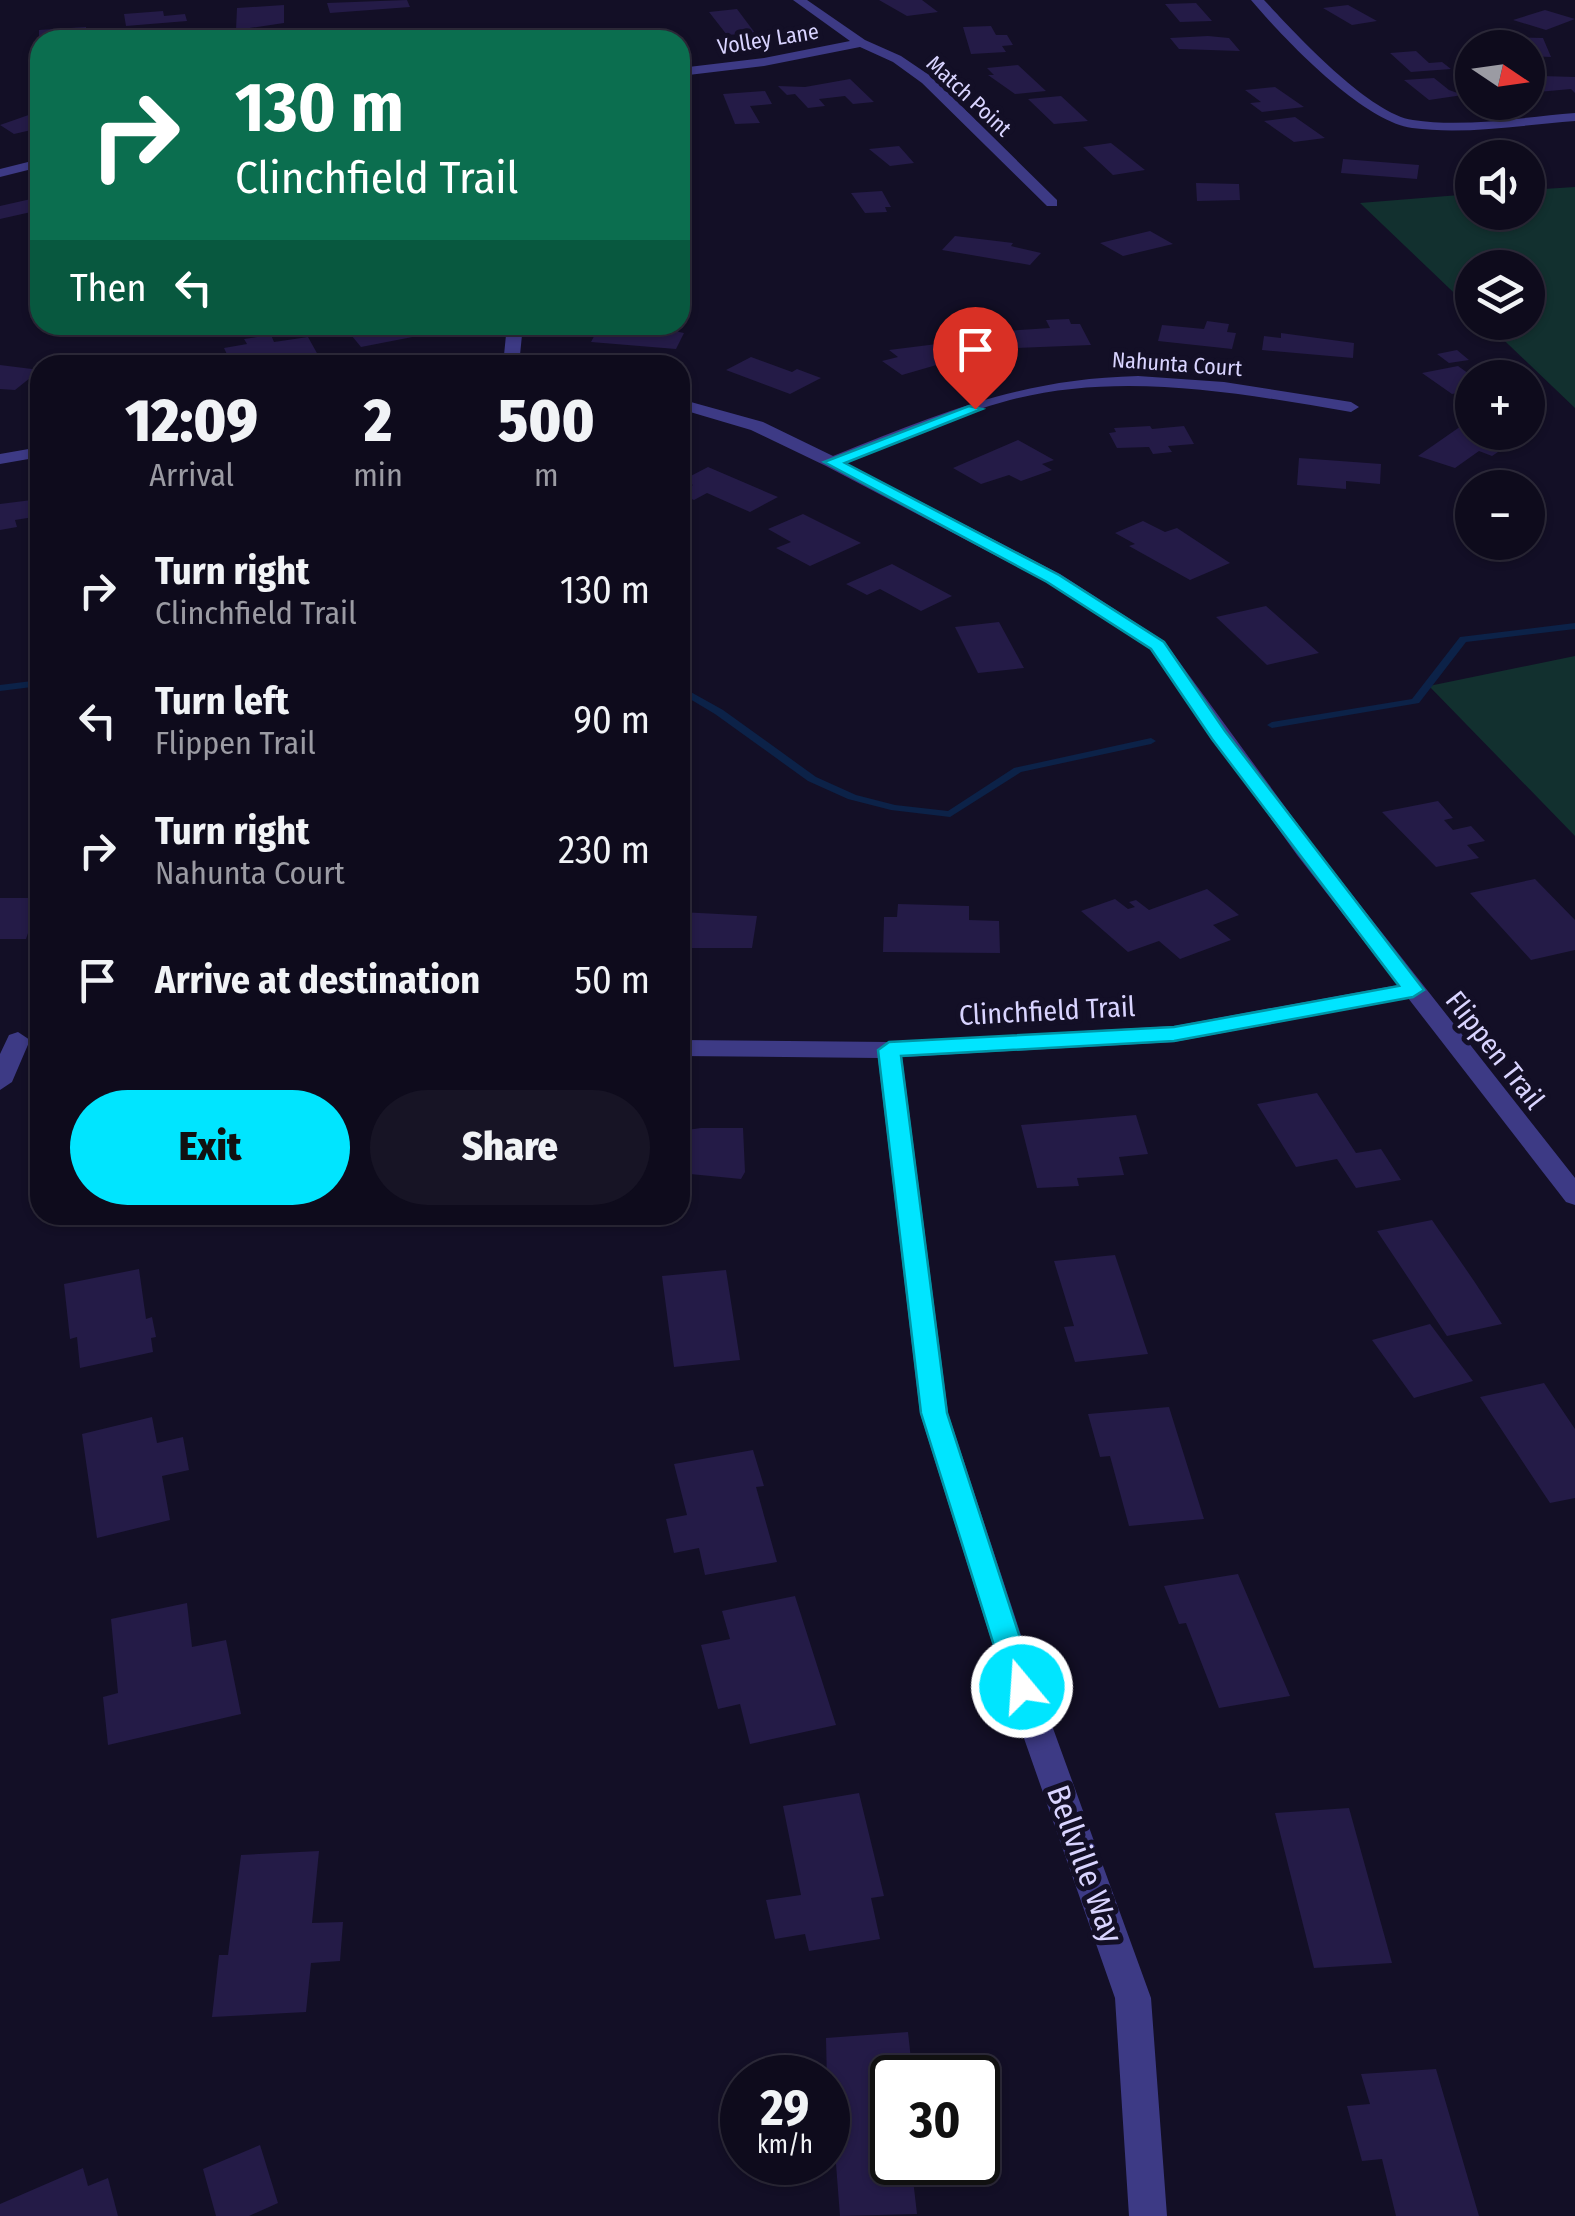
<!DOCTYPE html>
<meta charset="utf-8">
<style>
:root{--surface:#0e0b1c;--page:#171425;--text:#f1f3f6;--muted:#9b9ba3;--line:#2e2b3b;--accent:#00e5ff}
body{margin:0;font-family:"Fira Sans Condensed",sans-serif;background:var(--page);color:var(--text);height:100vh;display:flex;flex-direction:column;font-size:38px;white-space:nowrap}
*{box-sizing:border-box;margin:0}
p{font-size:32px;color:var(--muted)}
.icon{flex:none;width:55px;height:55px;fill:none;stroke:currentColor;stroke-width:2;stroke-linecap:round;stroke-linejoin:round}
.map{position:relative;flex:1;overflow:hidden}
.sheet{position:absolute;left:30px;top:355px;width:660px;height:870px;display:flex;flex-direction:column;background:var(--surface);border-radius:30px;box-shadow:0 2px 8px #0004,0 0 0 2px var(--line)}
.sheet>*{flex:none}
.guide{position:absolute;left:30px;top:30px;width:660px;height:305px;border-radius:30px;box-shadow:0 2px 8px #0004,0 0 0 2px var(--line);background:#0b6e4f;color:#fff;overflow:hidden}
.needle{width:65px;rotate:103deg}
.tools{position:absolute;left:1455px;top:30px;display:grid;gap:20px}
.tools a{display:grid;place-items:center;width:90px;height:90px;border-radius:50%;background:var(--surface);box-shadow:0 2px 8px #0004,0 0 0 2px var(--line);font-size:50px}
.speed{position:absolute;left:720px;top:2055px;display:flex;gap:20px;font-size:50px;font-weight:700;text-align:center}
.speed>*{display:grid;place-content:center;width:130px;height:130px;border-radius:50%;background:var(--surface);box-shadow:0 2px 8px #0004,0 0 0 2px var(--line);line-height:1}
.speed small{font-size:25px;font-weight:400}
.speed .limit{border:5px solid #111;border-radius:15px;background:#fff;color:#111}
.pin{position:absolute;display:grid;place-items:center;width:85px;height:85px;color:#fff;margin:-102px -42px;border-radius:50% 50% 50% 0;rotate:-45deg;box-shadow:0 0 10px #0007}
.pin .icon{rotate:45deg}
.me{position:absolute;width:110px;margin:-55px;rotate:342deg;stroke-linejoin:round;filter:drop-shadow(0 0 8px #0008)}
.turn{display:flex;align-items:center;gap:35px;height:210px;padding:0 40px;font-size:45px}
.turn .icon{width:130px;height:130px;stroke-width:2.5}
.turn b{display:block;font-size:70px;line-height:85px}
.then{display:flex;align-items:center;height:95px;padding:0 40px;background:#0003;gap:20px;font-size:38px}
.eta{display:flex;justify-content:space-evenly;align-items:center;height:170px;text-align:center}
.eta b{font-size:60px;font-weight:800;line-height:70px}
.cta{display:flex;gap:20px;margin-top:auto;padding:20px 40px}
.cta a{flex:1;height:115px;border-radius:60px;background:var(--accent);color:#111;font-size:40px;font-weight:800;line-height:115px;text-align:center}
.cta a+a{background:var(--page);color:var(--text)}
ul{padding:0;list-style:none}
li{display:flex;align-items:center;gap:30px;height:130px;padding:0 40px}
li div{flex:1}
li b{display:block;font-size:38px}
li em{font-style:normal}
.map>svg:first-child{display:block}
</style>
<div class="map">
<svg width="1575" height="2216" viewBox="0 0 1575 2216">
<rect width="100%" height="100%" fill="#130f26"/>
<path fill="#12302f" d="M1575,187V408L1486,323L1528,322V268H1472V310L1360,203L1472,194V212H1528V190Z
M1575,656V836L1429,686Z"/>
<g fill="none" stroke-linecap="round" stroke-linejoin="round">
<path fill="#0c2248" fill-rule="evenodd" d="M1575,623V629L1466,642L1419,703L1272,728L1267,725L1272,722L1412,699L1460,637Z
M40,680V686L0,691V685Z
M680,686L723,710L816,777L856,795L895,805L948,811L1014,768L1151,738L1156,741L1151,744L1021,772L950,817L891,810L848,799L808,781L715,714L680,693Z"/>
</g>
<path fill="#241b47" d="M407,0L410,7L330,13L327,3Z
M879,0H922L938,12L907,16Z
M1196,3L1212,21L1180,22L1165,4Z
M284,5V23L236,30L237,8Z
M1348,5L1377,21L1352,25L1323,8Z
M737,9L755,33L727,35L709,12Z
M1545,10L1575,19L1546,30L1513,20Z
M163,11L164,16L185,14L187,21L126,26L124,14Z
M991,26L996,35H1007L1013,45L1002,46L1006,52L971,54L963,27Z
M86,27V39L39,40V30Z
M1208,36L1229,38L1240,51L1179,49L1170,38Z
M1496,37L1543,38L1551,57L1528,56V48H1500Z
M1416,51L1429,63L1442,62L1451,69L1411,72L1390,53Z
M1018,65L1046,91L1015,94L988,75H994L987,68Z
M1542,76L1575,77V93L1571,89L1538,92L1528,79L1545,78Z
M1434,78L1449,90L1463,95L1429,100L1404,80Z
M850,79L874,102L853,104L845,96L819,99L825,106L808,108L795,94L787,95L778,86L805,87Z
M1275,87L1304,107L1262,112L1250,103L1261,102L1245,90Z
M765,91L772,104L750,106L760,123L735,124L723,94Z
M1061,96L1088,121L1054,124L1028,99Z
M40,111V128L14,134L0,125Z
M1295,117L1325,138L1294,142L1264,121Z
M1111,143L1145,170L1113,175L1083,147Z
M899,146L914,163L890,166L869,149Z
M1343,159L1419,165L1417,179L1341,173Z
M1196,183L1239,184L1240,200L1197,201Z
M882,191L891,207H885L887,212L865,213L851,193Z
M31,199L40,210L0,219V206Z
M1150,231L1173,244L1123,256L1100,243Z
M955,236L1013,243L1011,246L1041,253L1030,265L942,250Z
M1069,319L1071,324H1080L1091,345L1014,348L1005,331L1050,328L1046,320Z
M1207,321L1229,324L1227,332L1236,333L1232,349L1158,341L1162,325L1204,329Z
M359,325H425L433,333L361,347L347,330Z
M647,325L684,333L676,349L591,342L599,327L644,330Z
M1281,333L1354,343L1353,358L1262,350L1264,336L1281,338Z
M271,335L274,342L308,337L318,355L266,365H232L224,348L247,344L244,339Z
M953,342L971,355L902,375L882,361L898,357L889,350Z
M1457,350L1469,360L1449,363L1437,354Z
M751,357L792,372L797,369L821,378L790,394L726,370Z
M0,365L40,370L15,390L0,389Z
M1458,366L1472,376V399L1463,392L1452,394L1422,373Z
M1464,424L1472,427V432L1502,436L1491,444L1504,448L1492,456L1479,451L1455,468L1418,456Z
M1150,426L1152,429L1184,426L1194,444L1168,446L1172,452L1153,454L1149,447L1117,448L1109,433L1116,432L1114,428Z
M1018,440L1054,460L1042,464L1052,470L1021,481L1009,475L981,484L953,468Z
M1299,458L1381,464L1380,484L1346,481V489L1297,485Z
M708,467L778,497L750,512L707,493L694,500L680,494L693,485L683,480Z
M40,499V516L15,520L17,527L0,530V504Z
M803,514L861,543L810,566L776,548L791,542L768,529Z
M1143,521L1165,532L1177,528L1230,563L1190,580L1129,546L1135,544L1115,533Z
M892,564L952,596L921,611L880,589L867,595L846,584Z
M1266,606L1319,653L1267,665L1216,617Z
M999,622L1024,668L978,673L955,627Z
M1438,801L1453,818L1444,820L1453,830L1471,826L1485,841L1467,845L1479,858L1436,867L1382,812Z
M1535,879L1575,920V950L1531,960L1470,893Z
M1207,889L1239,915L1213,925L1231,940L1180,959L1159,941L1128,952L1081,911L1115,899L1128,909L1135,907L1129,902L1136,900L1149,910Z
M0,898H40L26,939H0Z
M898,904L969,906V920L999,921L1000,953L883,952L884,917H897Z
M680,912L757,916L752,948H680Z
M1317,1093L1356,1153L1381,1149L1401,1180L1356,1188L1337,1159L1296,1167L1257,1104Z
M1136,1115L1148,1154L1119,1157L1124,1175L1077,1178L1079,1186L1037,1188L1021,1125Z
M701,1128H743L745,1172L741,1179L680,1173V1131Z
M1432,1220L1474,1281L1502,1324L1447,1336L1377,1231Z
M1115,1255L1148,1354L1075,1362L1064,1327L1074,1326L1054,1261Z
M139,1269L146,1319L152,1317L156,1337L151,1338L153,1352L80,1368L77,1337L70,1339L64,1284Z
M726,1270L740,1360L674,1367L662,1276Z
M1430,1324L1473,1381L1414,1398L1372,1340Z
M1544,1383L1575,1429V1498L1550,1503L1480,1397Z
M1169,1407L1204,1519L1129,1526L1110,1456L1100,1457L1088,1414Z
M152,1417L157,1443L183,1437L189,1470L162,1476L170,1520L97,1538L82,1434Z
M753,1450L764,1486L756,1487L777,1562L705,1575L699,1548L674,1553L666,1519L687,1515L674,1464Z
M1238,1574L1290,1696L1219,1708L1186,1623L1179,1624L1164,1586Z
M795,1596L836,1725L750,1744L740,1704L718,1709L701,1645L730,1639L722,1611Z
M187,1603L192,1647L226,1640L241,1714L108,1745L103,1697L118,1693L111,1619Z
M859,1793L884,1896L871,1898L880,1939L809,1951L805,1934L775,1939L766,1900L801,1895L783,1806Z
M1349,1808L1392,1963L1314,1968L1275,1813Z
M319,1851L312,1923L343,1922L340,1961L311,1963L306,2012L212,2017L219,1955H228L241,1855Z
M908,2032L913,2078H892V2162H911L917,2214L840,2216L833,2125H828L826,2038Z
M1436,2069L1479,2216H1396L1382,2159L1362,2161L1347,2106L1370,2104L1361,2074Z
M260,2145L278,2203L249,2216H216L203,2169Z
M83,2168L88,2186L108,2178L118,2216H0V2204Z"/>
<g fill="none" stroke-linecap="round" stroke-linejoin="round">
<path fill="#3d3a85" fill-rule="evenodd" d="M793,0H807L865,40L901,56L932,77L1057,200V206H1047L922,83L893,62L860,47L764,66L680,76V68L764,58L850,41Z
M1251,0H1264C1295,33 1368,113 1413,120C1465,128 1523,117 1575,113V121C1522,125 1465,135 1412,128C1362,121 1284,39 1251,0Z
M40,159V167L0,177V169Z
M507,325H523L519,365H503Z
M1138,376L1224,382L1351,402L1359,407L1351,412C1239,393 1122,371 1010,400C954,415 900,441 846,463L1060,574L1164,641L1313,845L1575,1178V1205L1566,1202L1408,998L1174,1042L902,1057L948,1413L1038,1687L1151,1998L1167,2216H1129L1115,1998L1006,1687L920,1413L878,1058L680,1056V1040L889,1042L1174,1026L1398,985L1297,855L1150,649L1046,582L826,466L751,430L680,409V399L763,422L833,456C941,413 1019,379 1138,376Z
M40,447V457L0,464V454Z
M18,1032L30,1040L12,1082L0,1090V1054L9,1035Z"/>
</g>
<path fill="#00e5ff" stroke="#0095a6" stroke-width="2.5" d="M969,406L982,409L845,463L1059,575L1164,642L1225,731L1424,990L1413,997L1174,1041L901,1056L947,1413L1036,1687L1032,1696L1022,1699L1012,1696L1007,1687L921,1413L878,1050L889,1042L1174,1027L1399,986L1212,739L1151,649L1047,582L824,462Z"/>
<g text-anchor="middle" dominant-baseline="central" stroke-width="10" stroke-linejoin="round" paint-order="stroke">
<g font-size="22" fill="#d9d4ff" stroke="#130f26">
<text transform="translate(768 39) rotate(-9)">Volley Lane</text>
<text transform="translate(969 96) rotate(43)">Match Point</text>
<text transform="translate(1177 364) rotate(4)">Nahunta Court</text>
</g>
<g font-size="28" fill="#d9d4ff" stroke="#130f26">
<text transform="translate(1047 1011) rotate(-3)">Clinchfield Trail</text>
<text transform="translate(1495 1050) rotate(52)">Flippen Trail</text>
</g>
<g font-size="32" fill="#d9d4ff" stroke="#130f26">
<text transform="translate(1085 1864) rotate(70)">Bellville Way</text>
</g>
</g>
</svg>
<div class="tools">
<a><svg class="needle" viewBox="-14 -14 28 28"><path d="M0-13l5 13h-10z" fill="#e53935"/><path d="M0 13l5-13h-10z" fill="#9b9ba3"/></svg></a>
<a><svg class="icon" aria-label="sound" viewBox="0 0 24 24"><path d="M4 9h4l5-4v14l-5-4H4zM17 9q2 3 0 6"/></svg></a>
<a><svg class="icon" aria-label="layers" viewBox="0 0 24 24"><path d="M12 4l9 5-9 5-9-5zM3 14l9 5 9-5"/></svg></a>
<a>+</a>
<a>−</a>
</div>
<div class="speed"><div>29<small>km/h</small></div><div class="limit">30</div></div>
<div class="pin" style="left:975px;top:409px;background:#d93025"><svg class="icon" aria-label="arrive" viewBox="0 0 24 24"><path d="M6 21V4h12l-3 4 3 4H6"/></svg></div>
<svg class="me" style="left:1022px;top:1687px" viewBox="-20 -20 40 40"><circle r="17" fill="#00e5ff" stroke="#fff" stroke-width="3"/><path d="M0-11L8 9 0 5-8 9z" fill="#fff"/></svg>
<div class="guide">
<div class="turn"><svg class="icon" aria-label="right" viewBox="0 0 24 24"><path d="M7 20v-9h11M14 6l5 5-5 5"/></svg><div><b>130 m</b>Clinchfield Trail</div></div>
<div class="then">Then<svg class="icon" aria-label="left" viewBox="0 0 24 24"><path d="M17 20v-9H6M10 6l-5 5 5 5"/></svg></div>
</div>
<section class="sheet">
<div class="eta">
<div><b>12:09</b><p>Arrival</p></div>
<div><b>2</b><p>min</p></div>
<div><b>500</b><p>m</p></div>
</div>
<ul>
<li><svg class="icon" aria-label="right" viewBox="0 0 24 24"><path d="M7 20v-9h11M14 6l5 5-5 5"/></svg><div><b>Turn right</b><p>Clinchfield Trail</p></div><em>130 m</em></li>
<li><svg class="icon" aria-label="left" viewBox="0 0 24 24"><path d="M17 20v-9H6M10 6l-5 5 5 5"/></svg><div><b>Turn left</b><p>Flippen Trail</p></div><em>90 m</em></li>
<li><svg class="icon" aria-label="right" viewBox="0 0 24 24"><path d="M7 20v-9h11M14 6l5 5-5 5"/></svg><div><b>Turn right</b><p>Nahunta Court</p></div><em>230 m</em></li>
<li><svg class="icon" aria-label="arrive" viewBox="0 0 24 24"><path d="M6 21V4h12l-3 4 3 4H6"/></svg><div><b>Arrive at destination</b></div><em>50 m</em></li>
</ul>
<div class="cta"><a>Exit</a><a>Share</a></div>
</section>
</div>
